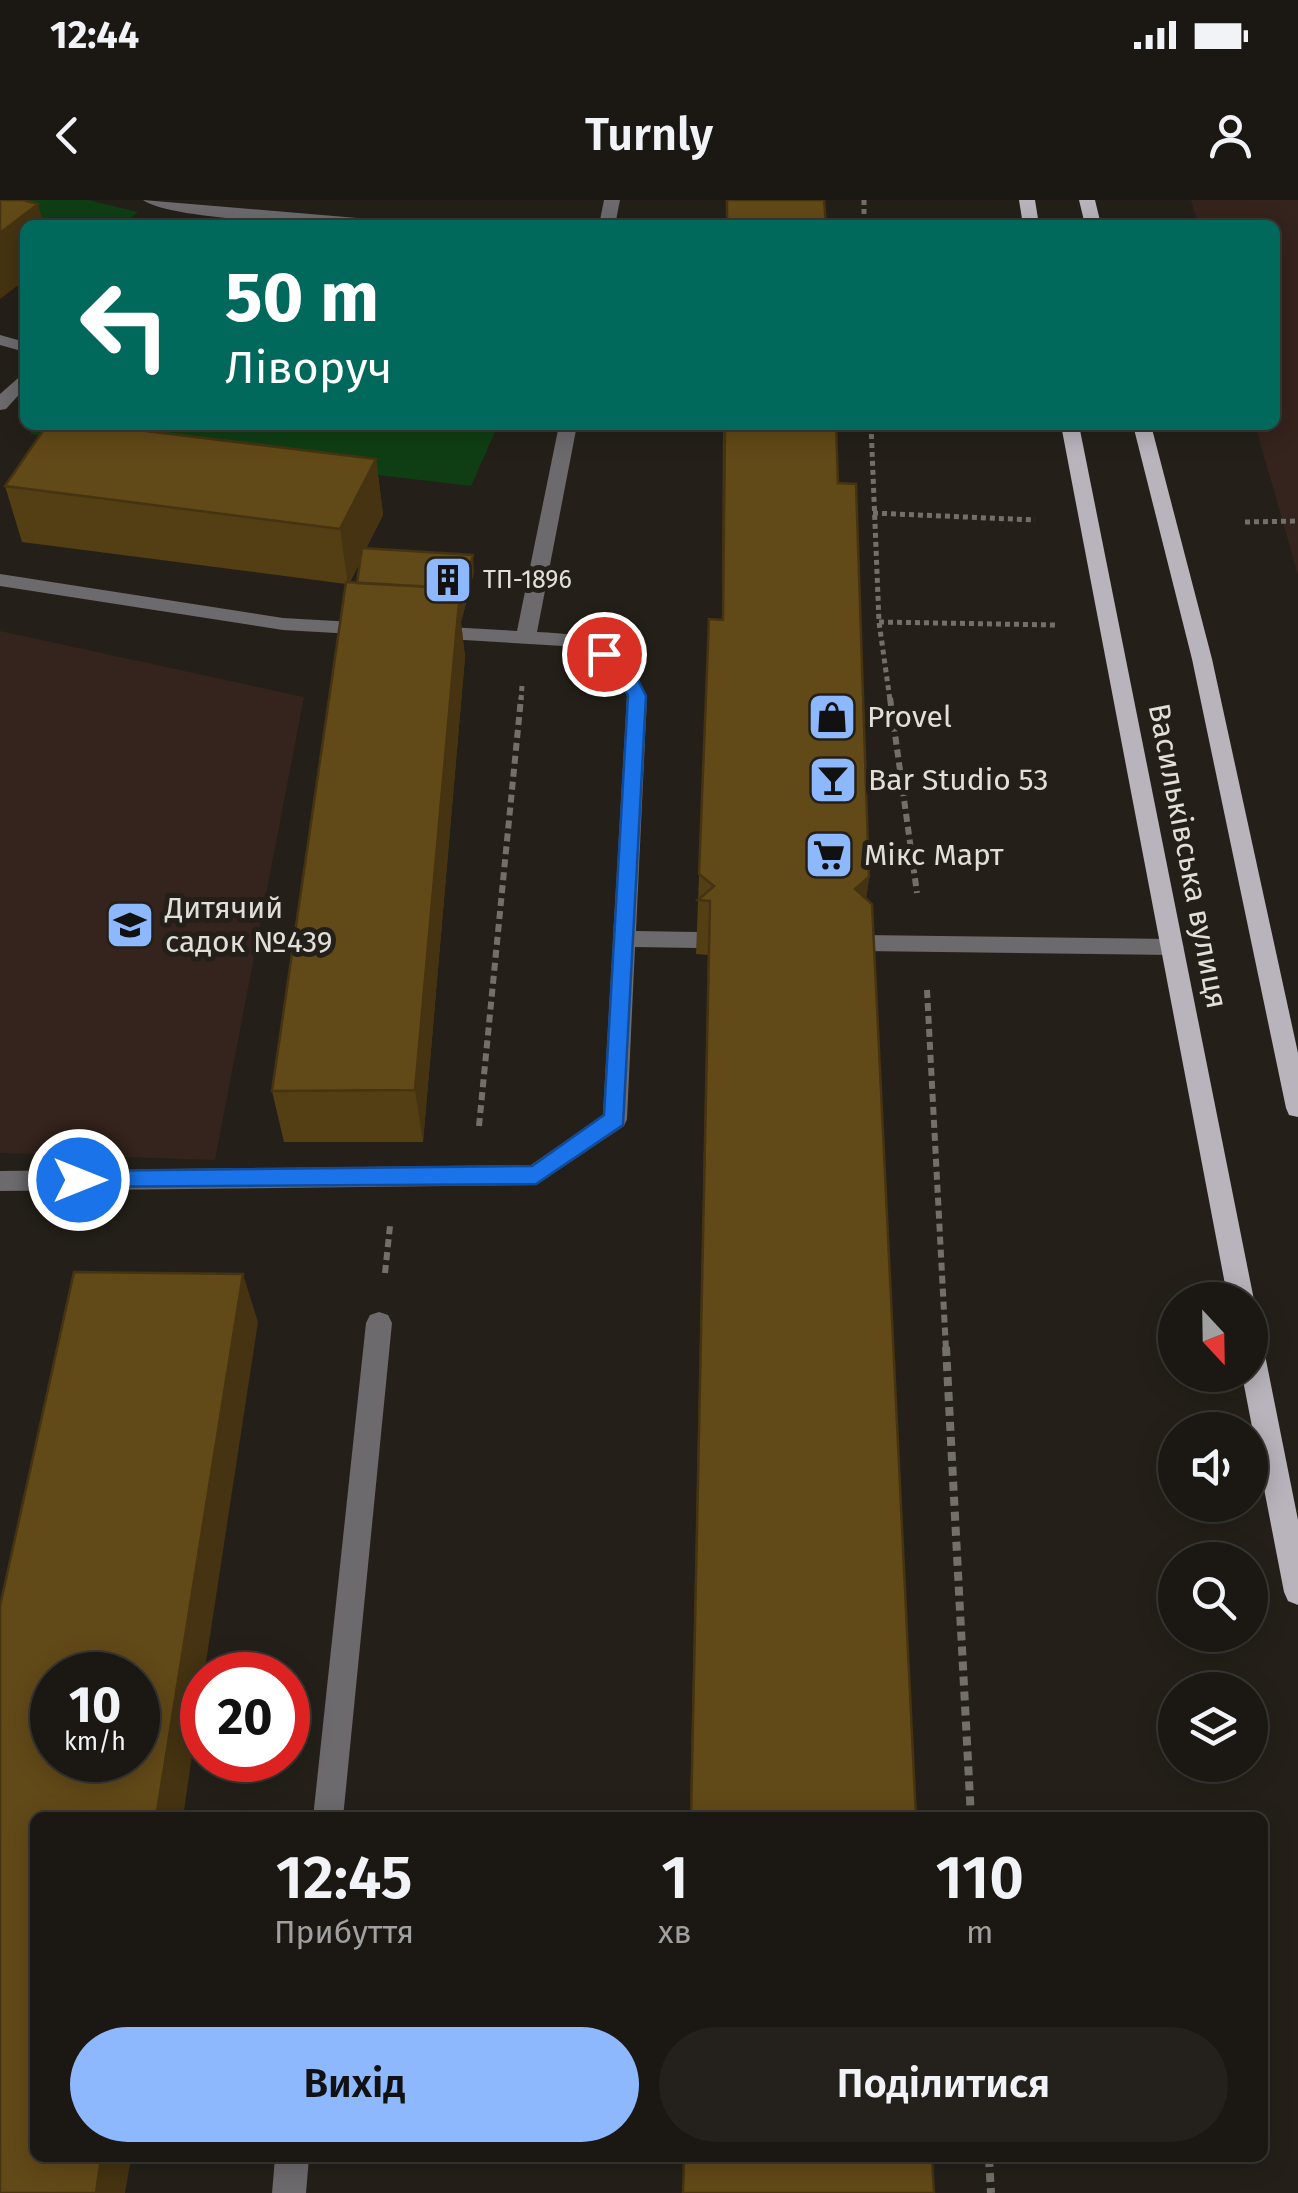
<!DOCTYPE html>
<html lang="uk">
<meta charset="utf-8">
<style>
:root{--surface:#1b1813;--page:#24211c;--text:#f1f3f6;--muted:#a0a0a0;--line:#393733;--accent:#8eb8fd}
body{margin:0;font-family:"Fira Sans",sans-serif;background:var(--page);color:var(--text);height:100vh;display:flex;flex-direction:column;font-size:38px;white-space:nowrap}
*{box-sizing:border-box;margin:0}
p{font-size:32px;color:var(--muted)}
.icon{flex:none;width:55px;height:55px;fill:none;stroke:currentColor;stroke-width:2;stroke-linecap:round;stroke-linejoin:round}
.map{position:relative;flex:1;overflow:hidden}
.sheet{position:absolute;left:30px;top:1612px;width:1238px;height:350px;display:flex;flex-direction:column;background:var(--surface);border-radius:15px;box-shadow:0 5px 25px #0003,0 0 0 2px var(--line)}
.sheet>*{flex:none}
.banner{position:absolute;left:20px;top:20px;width:1260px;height:210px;border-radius:15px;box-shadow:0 5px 25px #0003,0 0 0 2px var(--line);background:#00695c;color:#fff;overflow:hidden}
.needle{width:65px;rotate:158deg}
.fabs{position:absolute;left:1158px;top:1082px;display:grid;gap:20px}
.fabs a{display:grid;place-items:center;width:110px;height:110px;border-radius:50%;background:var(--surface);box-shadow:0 5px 25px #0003,0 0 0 2px var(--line);font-size:50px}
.speed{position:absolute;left:30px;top:1452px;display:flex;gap:20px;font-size:50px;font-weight:700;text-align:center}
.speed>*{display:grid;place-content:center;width:130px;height:130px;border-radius:50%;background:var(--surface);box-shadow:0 5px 25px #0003,0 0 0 2px var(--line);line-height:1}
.speed small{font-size:25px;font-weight:400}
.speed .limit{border:15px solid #d22;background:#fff;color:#111}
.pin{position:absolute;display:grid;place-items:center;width:85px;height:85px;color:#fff;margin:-42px;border:5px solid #fff;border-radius:50%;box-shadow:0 2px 10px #0007}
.me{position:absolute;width:110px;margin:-55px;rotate:90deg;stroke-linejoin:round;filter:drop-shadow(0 0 8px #0008)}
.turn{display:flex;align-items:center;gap:35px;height:210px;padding:0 40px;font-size:45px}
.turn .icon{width:130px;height:130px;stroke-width:2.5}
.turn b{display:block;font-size:70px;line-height:85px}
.eta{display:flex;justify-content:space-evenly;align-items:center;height:170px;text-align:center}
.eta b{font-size:60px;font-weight:600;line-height:70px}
.action{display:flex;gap:20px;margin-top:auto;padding:20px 40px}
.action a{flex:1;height:115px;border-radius:60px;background:var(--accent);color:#111;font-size:40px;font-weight:600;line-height:115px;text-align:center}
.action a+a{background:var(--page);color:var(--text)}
.status{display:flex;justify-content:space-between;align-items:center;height:70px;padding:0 50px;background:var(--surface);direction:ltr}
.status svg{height:28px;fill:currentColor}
header{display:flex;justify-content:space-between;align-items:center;height:130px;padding:0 40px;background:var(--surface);font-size:45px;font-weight:600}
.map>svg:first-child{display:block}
</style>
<div class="status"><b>12:44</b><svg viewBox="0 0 49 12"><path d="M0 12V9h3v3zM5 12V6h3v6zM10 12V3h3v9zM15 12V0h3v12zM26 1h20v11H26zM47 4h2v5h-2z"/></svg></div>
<header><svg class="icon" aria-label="back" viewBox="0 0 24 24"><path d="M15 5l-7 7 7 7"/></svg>Turnly<svg class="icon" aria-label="person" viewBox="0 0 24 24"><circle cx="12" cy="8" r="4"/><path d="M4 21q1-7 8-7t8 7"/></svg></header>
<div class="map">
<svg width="1298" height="1993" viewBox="0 0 1298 1993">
<rect width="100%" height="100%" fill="#242019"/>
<path fill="#35231d" d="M1191,0H1298V375L1255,225H1275V25H1198Z
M0,431L304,497L215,960L0,953Z"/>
<path fill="#0f3e14" d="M0,0H88L138,12L122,25H51L0,13Z
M37,225H437L495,232L471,286L30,234Z"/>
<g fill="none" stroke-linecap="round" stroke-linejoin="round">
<path stroke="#73706a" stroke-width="5" stroke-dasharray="5 4" stroke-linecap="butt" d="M864,0V25
M871,225L879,422L890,500
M873,313L1035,320
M1245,322L1298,321
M879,422L1056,425
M521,500L522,486"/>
<path stroke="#73706a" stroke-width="6" stroke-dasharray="8 5" stroke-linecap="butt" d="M890,498L917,693
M927,790L946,1150
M479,926L521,498
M385,1073L390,1026"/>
<path stroke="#73706a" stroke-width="8" stroke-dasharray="9 6" stroke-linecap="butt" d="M946,1147L971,1618
M989,1958L991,1993"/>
<path fill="#6c6a6d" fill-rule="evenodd" d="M143,0L381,20L389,25C344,25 174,22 143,0Z
M604,0H620L615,25H599Z
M0,135L25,142V152L0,145Z
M25,172V188L6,209L0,210V194Z
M559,225H577L537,432C597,435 620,439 647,496L636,731L697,732L708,740L697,748L635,747L627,919L624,926L536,985L0,991V971L531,965L603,915L627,496L615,470L580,447L431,438L421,432L431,426L517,431Z
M0,374L283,418L371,423L381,429L371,435L283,430L0,386Z
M863,735L1173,739L1184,747L1173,755L863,751L852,743Z
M379,1112L388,1115L392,1123L343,1618H313L366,1123L370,1115Z
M275,1958H309L306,1993H272Z"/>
<path fill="#b9b4bb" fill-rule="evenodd" d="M1019,0H1035L1039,25H1023Z
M1079,0H1095L1101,25H1085Z
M1061,225H1079L1254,1100L1250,1108V1100H1228Z
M1133,225H1151L1212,459L1298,853V917L1289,915L1286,908L1192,459Z
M1250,1134L1259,1137L1263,1145L1298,1320V1405L1288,1401L1284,1392L1242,1175H1250Z"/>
</g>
<path fill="#543f15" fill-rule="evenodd" d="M723,225H836L838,283L869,677L866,699L916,1618H690L708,755L696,754L709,419L722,420Z
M376,259L383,315L366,348L474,372L461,422L465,457L423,942H284L272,891L346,384L22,342L5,286ZM361,360L357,383L350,382Z"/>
<path fill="#453311" d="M38,4L44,25H25V80L0,99V33Z
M376,259L383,315L348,385L340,329Z
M473,355L474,372L461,422L465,457L423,942L415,890L447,402L450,388L459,402Z
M869,677L862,732L855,689Z
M243,1074L258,1122L204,1475H202V1486L183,1618H156Z
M101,1958H131L125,1993H96Z"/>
<path fill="#624918" stroke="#453311" stroke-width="2.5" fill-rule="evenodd" d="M0,0H23L38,4L0,33Z
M727,0H824L826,25H727Z
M47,225H97L376,259L340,329L5,286Z
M725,225H836L838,283L856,284L869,677L855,689L872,704L916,1618H691L710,701L698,700L714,686L699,674L709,419L723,420Z
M362,348L473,355L460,406L459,402H452L450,388L357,383Z
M346,382L450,388L447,402H459L415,890L272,891Z
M74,1072L243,1074L156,1618H35V1958H101L96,1993H0V1406ZM52,1475H138V1560H52Z
M684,1958H932L934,1993H683Z"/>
<path fill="#1a73e8" stroke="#114b97" stroke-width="2.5" d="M604,448L629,462L646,496L623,925L536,984L71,987L68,980L79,971L532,966L604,915L628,496L615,469L595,454Z"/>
<defs>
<g id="building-square" transform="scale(2.5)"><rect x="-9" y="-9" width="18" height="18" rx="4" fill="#8eb8fd" stroke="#242019"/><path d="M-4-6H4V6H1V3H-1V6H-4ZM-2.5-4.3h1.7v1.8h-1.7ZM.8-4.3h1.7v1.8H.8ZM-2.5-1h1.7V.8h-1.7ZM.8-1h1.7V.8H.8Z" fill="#111"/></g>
<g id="shop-square" transform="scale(2.5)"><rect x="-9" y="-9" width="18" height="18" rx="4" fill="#8eb8fd" stroke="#242019"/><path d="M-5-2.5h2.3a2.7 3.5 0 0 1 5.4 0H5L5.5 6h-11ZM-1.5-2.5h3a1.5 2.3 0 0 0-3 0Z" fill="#111"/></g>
<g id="bar-square" transform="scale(2.5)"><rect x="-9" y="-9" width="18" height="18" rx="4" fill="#8eb8fd" stroke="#242019"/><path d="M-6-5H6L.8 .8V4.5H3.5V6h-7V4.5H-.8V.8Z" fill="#111"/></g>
<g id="supermarket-square" transform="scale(2.5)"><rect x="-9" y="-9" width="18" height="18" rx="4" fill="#8eb8fd" stroke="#242019"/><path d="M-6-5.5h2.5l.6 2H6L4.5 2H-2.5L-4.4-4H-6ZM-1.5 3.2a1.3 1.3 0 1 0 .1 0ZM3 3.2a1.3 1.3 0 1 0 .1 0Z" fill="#111"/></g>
<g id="school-square" transform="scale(2.5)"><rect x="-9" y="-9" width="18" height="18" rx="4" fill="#8eb8fd" stroke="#242019"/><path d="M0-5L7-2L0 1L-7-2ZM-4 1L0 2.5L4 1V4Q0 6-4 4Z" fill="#111"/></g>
</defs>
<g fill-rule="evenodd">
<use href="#building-square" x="448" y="380"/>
<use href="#shop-square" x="832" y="517"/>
<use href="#bar-square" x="833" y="580"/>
<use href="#supermarket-square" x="829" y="655"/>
<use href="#school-square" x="130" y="725"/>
</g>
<g text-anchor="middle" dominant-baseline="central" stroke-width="10" stroke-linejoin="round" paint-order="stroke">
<g font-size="25" fill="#e2dfda" stroke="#242019" text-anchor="start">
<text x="483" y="380">ТП-1896</text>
</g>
<g font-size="30" fill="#e2dfda" stroke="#242019" text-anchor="start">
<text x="867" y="517">Provel</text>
<text x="868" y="580">Bar Studio 53</text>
<text x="864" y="655">Мікс Март</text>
<text x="165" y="708">Дитячий<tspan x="165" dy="34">садок №439</tspan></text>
</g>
<g font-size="30" fill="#e2dfda" stroke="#242019">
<text transform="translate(1188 656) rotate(79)">Васильківська вулиця</text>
</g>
</g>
</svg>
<div class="fabs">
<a><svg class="needle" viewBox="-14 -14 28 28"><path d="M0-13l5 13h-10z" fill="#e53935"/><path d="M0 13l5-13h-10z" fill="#a0a0a0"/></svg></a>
<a><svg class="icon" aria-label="sound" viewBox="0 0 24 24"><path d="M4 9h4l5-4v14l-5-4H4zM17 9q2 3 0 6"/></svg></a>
<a><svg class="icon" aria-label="search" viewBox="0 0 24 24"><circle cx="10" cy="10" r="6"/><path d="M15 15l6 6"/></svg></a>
<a><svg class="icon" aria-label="layers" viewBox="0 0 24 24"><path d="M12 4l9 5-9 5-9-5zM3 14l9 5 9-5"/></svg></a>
</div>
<div class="speed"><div>10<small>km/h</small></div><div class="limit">20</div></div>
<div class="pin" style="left:604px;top:454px;background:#d93025"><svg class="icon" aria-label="arrive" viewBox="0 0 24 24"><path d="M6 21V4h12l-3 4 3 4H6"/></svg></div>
<svg class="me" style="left:79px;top:980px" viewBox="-20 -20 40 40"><circle r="17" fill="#1a73e8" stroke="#fff" stroke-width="3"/><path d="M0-11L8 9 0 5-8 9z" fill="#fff"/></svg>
<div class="banner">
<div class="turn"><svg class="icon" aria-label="left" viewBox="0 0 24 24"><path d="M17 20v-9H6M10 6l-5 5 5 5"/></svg><div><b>50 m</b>Ліворуч</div></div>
</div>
<section class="sheet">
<div class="eta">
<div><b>12:45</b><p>Прибуття</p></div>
<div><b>1</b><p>хв</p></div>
<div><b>110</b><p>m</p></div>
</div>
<div class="action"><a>Вихід</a><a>Поділитися</a></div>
</section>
</div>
